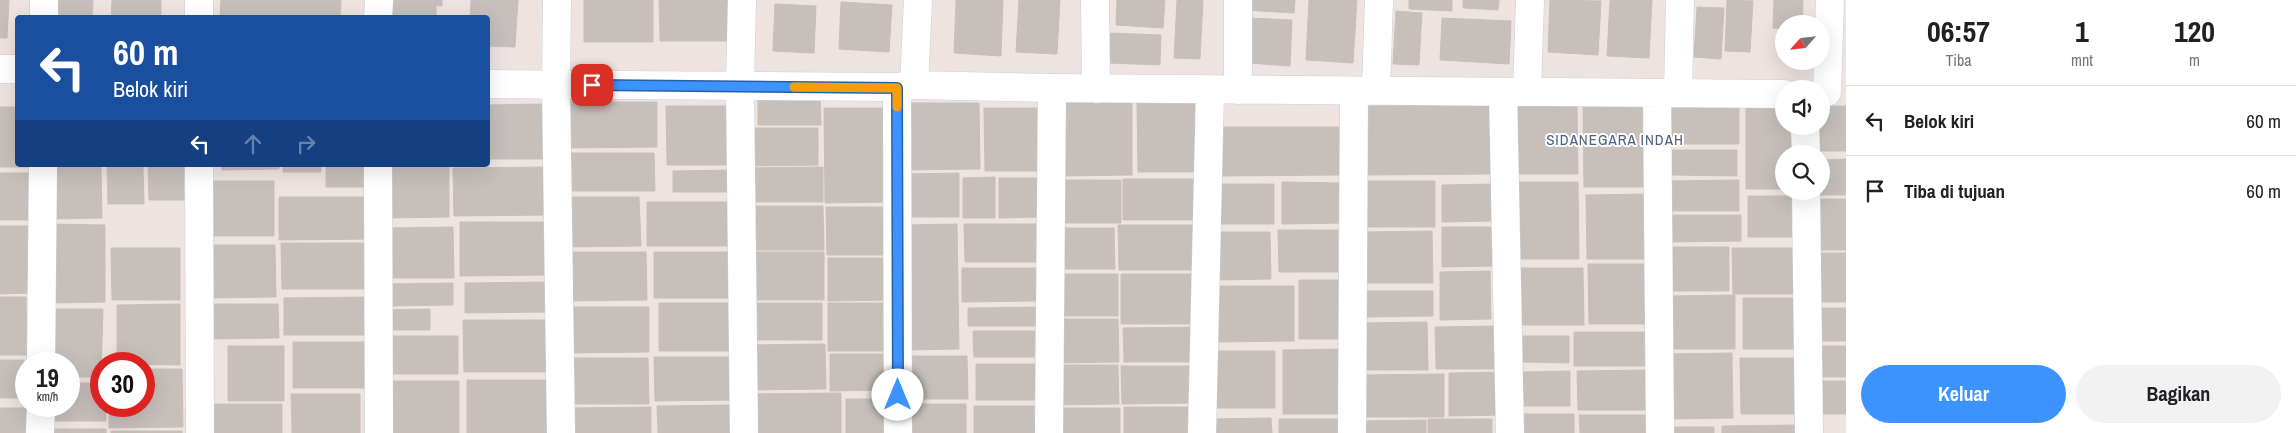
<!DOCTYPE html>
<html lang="id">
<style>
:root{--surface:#fff;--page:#f2f2f2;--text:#202124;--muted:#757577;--line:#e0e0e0;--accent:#3c93fe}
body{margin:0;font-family:"Archivo Narrow",sans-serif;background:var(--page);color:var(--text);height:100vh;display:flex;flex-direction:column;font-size:19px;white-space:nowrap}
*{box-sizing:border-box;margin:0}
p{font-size:16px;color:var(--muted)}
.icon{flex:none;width:28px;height:28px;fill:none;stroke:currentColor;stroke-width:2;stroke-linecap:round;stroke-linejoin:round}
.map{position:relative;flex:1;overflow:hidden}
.panel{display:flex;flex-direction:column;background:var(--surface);width:450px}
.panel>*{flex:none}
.banner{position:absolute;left:15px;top:15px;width:475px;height:152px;border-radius:5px;box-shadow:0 5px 20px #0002;background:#1a4fa0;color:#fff;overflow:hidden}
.needle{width:32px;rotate:243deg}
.controls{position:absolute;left:1775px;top:15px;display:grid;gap:10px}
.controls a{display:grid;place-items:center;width:55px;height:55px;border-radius:50%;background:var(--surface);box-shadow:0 5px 20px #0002;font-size:25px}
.speed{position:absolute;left:15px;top:352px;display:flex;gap:10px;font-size:25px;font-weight:700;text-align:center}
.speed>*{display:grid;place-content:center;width:65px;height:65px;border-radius:50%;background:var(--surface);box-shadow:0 5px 20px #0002;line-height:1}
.speed small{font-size:12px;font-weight:400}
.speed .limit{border:8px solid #d22;background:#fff;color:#111}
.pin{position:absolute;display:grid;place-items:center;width:42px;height:42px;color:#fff;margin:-21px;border-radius:10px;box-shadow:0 2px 8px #0006}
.me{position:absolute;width:55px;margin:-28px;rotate:0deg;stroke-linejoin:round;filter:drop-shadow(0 0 4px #0008)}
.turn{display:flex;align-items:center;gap:18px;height:105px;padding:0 15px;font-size:22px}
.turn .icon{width:65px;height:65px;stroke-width:2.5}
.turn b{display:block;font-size:35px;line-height:42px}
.lanes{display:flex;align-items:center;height:48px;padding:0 15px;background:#0003;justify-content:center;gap:25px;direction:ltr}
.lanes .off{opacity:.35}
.eta{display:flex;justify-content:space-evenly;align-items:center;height:85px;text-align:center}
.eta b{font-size:30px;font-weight:700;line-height:35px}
.action{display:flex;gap:10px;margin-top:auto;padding:10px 15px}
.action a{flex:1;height:58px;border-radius:30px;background:var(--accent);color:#fff;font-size:20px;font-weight:700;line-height:58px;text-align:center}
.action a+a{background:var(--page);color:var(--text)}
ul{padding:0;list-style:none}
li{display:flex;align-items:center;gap:15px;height:70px;padding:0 15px;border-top:1px solid var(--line)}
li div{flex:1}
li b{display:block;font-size:19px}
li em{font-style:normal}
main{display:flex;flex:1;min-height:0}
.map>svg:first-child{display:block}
</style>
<main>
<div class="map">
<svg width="1846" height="433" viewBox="0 0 1846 433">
<rect width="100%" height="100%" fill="#eee3df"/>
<path fill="#c6bfba" stroke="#cabfb8" d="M0,0H9L7,38H0Z
M52,0H93L92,18H51Z
M112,0H161V18H111Z
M221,0H341L340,18H220Z
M390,0H442V6L390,3Z
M471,0H518L515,47L488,46V18H470Z
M584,0H653V42H584Z
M659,0H739L740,41H660Z
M956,0H1003L1001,56L954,53Z
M1019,0H1060L1057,54L1016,52Z
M1117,0H1165L1163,28L1116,25Z
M1177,0H1203L1200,59L1174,58Z
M1245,0H1295L1294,13L1244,10Z
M1309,0H1357L1353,63L1306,60Z
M1409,0H1452V11L1409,9Z
M1463,0H1499L1498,10L1463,8Z
M1550,0L1601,1L1598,55L1548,52Z
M1610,0H1652L1649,58L1607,56Z
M1727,0L1753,1L1750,52L1725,51Z
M1774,0H1803L1802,24H1784V29L1773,28Z
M841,2L892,5L889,52L839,49Z
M390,3L436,5V18H390Z
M775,4L816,6L814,53L773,51Z
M1697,7L1724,8L1721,59L1694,57Z
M1396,11L1422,13L1419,65L1393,64Z
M1251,18L1292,20L1290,66L1249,63Z
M1442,18L1511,21L1509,64L1440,60Z
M1109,33L1161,35L1160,65L1108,63Z
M758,97H820L821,125H758Z
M1056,101H1132V175L1057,176Z
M563,102H657V147L563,148Z
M1196,102V172H1138L1137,103Z
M903,103H979L980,169L904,170Z
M546,104V159H488V105Z
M1583,104H1651L1652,187H1584Z
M1739,104V144H1670V105Z
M1491,105L1492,174L1363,175L1362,106Z
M1577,105L1578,174H1513V106Z
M666,106H733V165H667Z
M1821,106H1846V151H1816V126H1821Z
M0,107H18V165H30V167H0Z
M1746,107H1784V126H1798V154H1784V189H1746Z
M824,108H892V202L825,203Z
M984,108H1042L1043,171H985Z
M1220,127H1340V175L1220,176Z
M748,128H818V165L749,166Z
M1670,150H1737V176L1671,175Z
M563,153H654L655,191H564Z
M1846,159V195H1819V191H1821V160Z
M51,165H101L102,218L52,219Z
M148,165H184V200H149Z
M221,165H279V169L222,170Z
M283,165H321V172H283Z
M326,165H366L367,187H326Z
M107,166H143L144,204H108Z
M386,167H449V217L387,218Z
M547,167V215L454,216L453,168Z
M823,167V202H747L746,168Z
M733,170V192H673V171Z
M0,173H29L30,220H0Z
M959,173V217H905V174Z
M995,177V218H963V178Z
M999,178H1040L1041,217L999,218Z
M1123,179H1203V220H1123Z
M1057,180H1121V223H1057Z
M1739,180V211H1669L1668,181Z
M208,181H274V236H209Z
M1364,181H1435V227H1365Z
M1282,182L1344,183V223L1282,224Z
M1511,182H1578L1579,259H1512Z
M1215,184H1274V224H1215Z
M1494,184V221L1442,222V185Z
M1651,194L1652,259H1587L1586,195Z
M1748,196H1798V237H1748Z
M279,197H372V239L279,240Z
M563,197H639L641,246L563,247Z
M1820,199H1846V250H1820Z
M647,202H736V246H647Z
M749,206H823L824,250H750Z
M826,207H892L893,255H827Z
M1666,215H1741V241L1667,242Z
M460,222H547V275L460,276Z
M50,224L105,225V302L51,303Z
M957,224L959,349L904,350L903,225Z
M964,224H1036L1037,262H965Z
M1118,225H1201V270H1119Z
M0,226H29L30,293L0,294Z
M453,227L454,278H386L385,228Z
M1442,227H1493L1494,266L1442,267Z
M1059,228H1114L1115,269H1059Z
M1278,230H1338V272H1279Z
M1432,231L1433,283H1367L1366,232Z
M1217,232H1270L1271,279L1218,280Z
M281,243H367L368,289H282Z
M208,245H275L276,297L208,298Z
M1668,247H1729V291H1669Z
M111,248H180V300H112Z
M1732,248H1801L1802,294H1733Z
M566,252H646L647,300L567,301Z
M654,252H736V298H654Z
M748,252H824V300H749Z
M1814,253H1846V302H1815Z
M828,258H892V300L828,301Z
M1588,264H1651L1652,324H1589Z
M962,268H1038V301L962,302Z
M1514,268H1583L1584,325H1515Z
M1490,271L1491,319L1440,320V272Z
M1055,274H1118V316H1056Z
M1121,274H1198L1199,324H1121Z
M1299,280H1339L1340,339H1299Z
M548,282L549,312L465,313V283Z
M453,283V305L386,306V284Z
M1215,286H1294V341L1216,342Z
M1365,291H1433V316L1365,317Z
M1735,295V349H1669L1668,296Z
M0,297H26L27,355H0Z
M370,297V335H284V298Z
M1743,298H1799V349H1743Z
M659,303H734L735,351H659Z
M752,303H822V340H753Z
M828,303H893V351H828Z
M180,304V365L117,364V305Z
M208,304H278L279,338L208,339Z
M567,307H649V352L567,353Z
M1038,307V326H968V308Z
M1812,308H1846V341H1812Z
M51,309H103L101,377H69V364H52Z
M430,309V330H383V310Z
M1054,319H1118L1119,362L1055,363Z
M463,320H548V372H464Z
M1427,322L1428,370H1363L1362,323Z
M1496,326V369H1436L1435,327Z
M1198,327V362H1124L1123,328Z
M973,331H1035L1034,357H974Z
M1574,332H1650V366H1574Z
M384,336H458V374H384Z
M1522,336H1569V363L1522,362Z
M293,342H368V388H293Z
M825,344L826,389L749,390V345Z
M228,346H284V401H228Z
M1812,346H1846V377H1813Z
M1342,349L1343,414H1283V350Z
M1216,351H1275V408H1216Z
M1732,353L1733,418L1667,419V354Z
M830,354H890V390L830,391Z
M904,356H967L968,399H904Z
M654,357H733L734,400L655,401Z
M572,358H648L649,404H573Z
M1740,358H1799V414H1741Z
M0,360H24L25,398H0Z
M976,364H1036V400H976Z
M1053,365H1118L1119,404L1053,405Z
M1121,366H1198L1199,403L1122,404Z
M144,369H182L183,427L109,428V406H144Z
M1647,370L1648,410H1578L1577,371Z
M1570,371V406H1522V372Z
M1503,372L1504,415L1449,416V373Z
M1444,374V417H1363L1362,375Z
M467,380H549V433H467Z
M384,381H459V433H384Z
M1813,381H1846V414H1813Z
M69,383H101V406H106V421H51V406H69Z
M841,393V433H750L749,394Z
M291,394H360V433H292Z
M846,399H891V433H846Z
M207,404H282V433H207Z
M903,404H966V433H903Z
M735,405V433H658L657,406Z
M974,406H1036V433H974Z
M651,407V433H569L568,408Z
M1124,407H1198V433H1124Z
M0,408H30V433H0Z
M1053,408H1120V433H1053Z
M1523,414H1574V433H1524Z
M1579,415H1648V433H1580Z
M1271,418L1272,433H1211V419Z
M1279,419H1339V433H1279Z
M1428,419H1492V433H1428Z
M1426,420V433H1360V421Z
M1798,425V433H1722V426Z
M1666,427H1714V433H1666Z
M51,429H106V433H51Z
M111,431H182V433H111Z"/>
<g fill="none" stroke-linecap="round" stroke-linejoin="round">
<g stroke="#cad0da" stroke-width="29">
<path id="minor" d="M199,0V18
M557,0L556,85L561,433
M742,0L740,86L744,433
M1095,0L1096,89
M1238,0V90
M44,18V0
M378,18L379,0
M0,69H18
M488,84L897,87L914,85L1052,88L1784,94
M914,85L918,0
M897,87L898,433
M1376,90L1379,0
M1503,92L1510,433
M1527,92L1530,0
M1827,92L1830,0
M1657,93L1660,433
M1678,93L1680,0
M1805,126L1806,154
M199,165L200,433
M378,165L379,433
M1806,191L1809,433
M41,364L43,165
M40,433L41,406
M1049,433L1052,88
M1202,433L1210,90
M1352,433L1354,91"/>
</g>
<use href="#minor" stroke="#fff" stroke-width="28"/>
</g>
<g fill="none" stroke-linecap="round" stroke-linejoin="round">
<g stroke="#2760a5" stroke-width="12">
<path id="route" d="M592,85L897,88L898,395"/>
</g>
<use href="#route" stroke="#3c93fe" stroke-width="9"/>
<path stroke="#f59e0b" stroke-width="9" d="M794,87L897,88V107"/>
</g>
<g text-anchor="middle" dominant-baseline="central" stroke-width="4" stroke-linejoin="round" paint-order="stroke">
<g font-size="15" letter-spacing="1" fill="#4b627f" stroke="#fff">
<text x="1615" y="139">SIDANEGARA INDAH</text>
</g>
</g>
</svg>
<div class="controls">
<a><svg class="needle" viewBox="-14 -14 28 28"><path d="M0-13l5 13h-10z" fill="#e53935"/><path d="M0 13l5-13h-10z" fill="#757577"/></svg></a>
<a><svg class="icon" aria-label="sound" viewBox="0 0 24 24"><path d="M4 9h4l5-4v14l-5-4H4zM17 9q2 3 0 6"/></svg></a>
<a><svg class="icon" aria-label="search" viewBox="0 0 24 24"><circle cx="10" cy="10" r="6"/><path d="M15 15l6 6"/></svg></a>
</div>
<div class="speed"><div>19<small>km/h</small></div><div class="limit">30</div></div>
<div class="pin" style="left:592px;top:85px;background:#d93025"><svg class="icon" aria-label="arrive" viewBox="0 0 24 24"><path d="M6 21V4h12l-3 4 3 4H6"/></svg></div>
<svg class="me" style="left:898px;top:395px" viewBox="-20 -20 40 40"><circle r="19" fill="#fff"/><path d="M0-13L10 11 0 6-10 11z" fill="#3c93fe"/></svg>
<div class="banner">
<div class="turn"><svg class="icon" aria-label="left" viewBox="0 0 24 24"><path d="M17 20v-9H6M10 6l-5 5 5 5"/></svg><div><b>60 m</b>Belok kiri</div></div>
<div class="lanes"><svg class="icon" aria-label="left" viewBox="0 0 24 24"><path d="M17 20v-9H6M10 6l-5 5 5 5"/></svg><svg class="icon off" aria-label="ahead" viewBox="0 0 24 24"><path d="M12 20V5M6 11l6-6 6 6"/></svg><svg class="icon off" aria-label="right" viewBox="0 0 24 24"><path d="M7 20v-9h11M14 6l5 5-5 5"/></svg></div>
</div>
</div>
<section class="panel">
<div class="eta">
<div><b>06:57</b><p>Tiba</p></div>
<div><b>1</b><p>mnt</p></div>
<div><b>120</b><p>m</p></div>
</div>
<ul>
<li><svg class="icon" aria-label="left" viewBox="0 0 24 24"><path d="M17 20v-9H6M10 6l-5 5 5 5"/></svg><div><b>Belok kiri</b></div><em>60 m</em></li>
<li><svg class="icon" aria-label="arrive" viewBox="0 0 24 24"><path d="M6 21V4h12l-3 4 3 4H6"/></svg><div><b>Tiba di tujuan</b></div><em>60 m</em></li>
</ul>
<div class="action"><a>Keluar</a><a>Bagikan</a></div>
</section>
</main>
